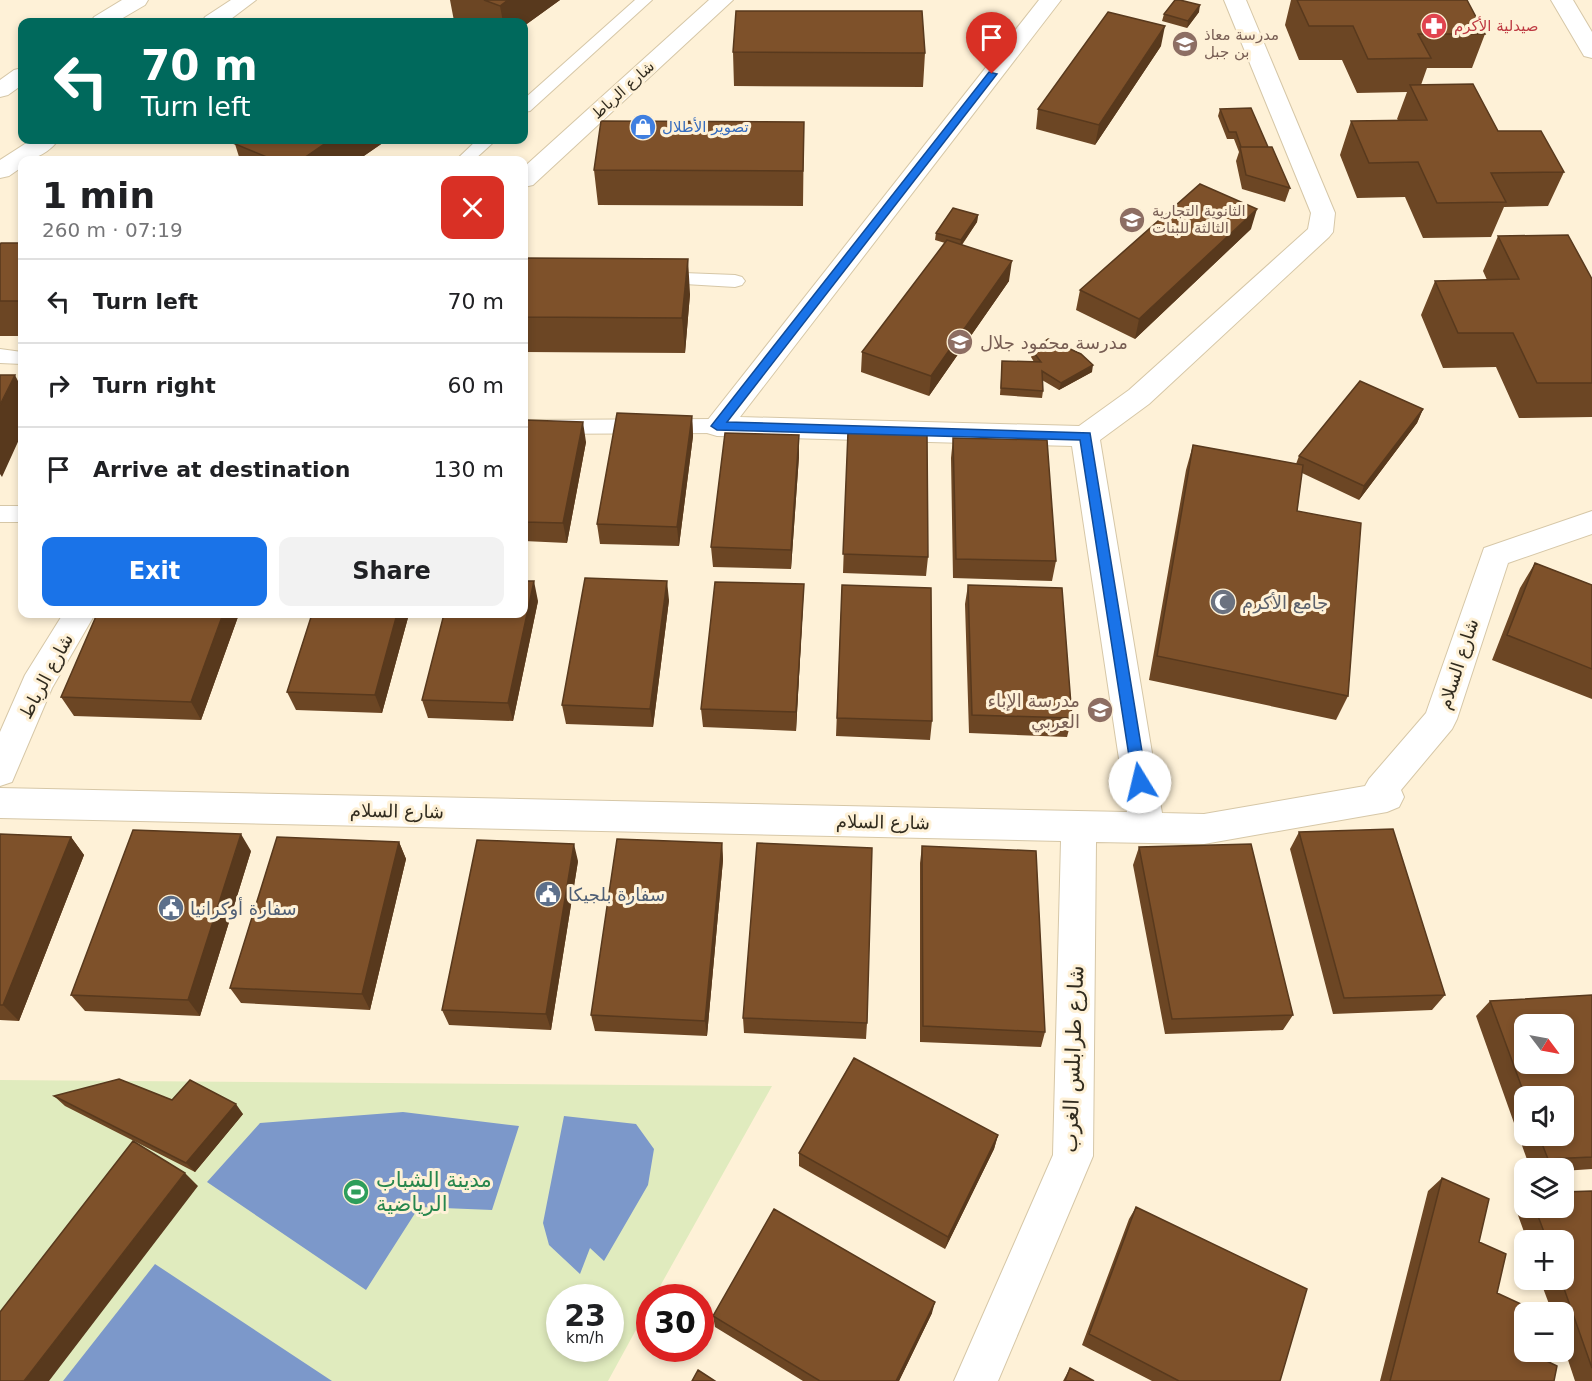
<!DOCTYPE html>
<meta charset="utf-8">
<style>
:root{--surface:#fff;--page:#f2f2f2;--text:#202124;--muted:#757577;--line:#e0e0e0;--accent:#1a73e8}
body{margin:0;font-family:"DejaVu Sans","Noto Sans Arabic",sans-serif;background:var(--page);color:var(--text);height:100vh;display:flex;flex-direction:column;font-size:22px;white-space:nowrap}
*{box-sizing:border-box;margin:0}
p{font-size:20px;color:var(--muted)}
.icon{flex:none;width:33px;height:33px;fill:none;stroke:currentColor;stroke-width:2;stroke-linecap:round;stroke-linejoin:round}
.map{position:relative;flex:1;overflow:hidden}
.panel{position:absolute;left:18px;top:156px;width:510px;height:462px;display:flex;flex-direction:column;background:var(--surface);border-radius:12px;box-shadow:0 3px 9px #0003}
.panel>*{flex:none}
.banner{position:absolute;left:18px;top:18px;width:510px;height:126px;border-radius:12px;box-shadow:0 3px 9px #0003;background:#00695c;color:#fff;overflow:hidden}
.needle{width:39px;rotate:122deg}
.fabs{position:absolute;left:1514px;top:1014px;display:grid;gap:12px}
.fabs a{display:grid;place-items:center;width:60px;height:60px;border-radius:12px;background:var(--surface);box-shadow:0 3px 9px #0003;font-size:30px}
.speed{position:absolute;left:546px;top:1284px;display:flex;gap:12px;font-size:30px;font-weight:700;text-align:center}
.speed>*{display:grid;place-content:center;width:78px;height:78px;border-radius:50%;background:var(--surface);box-shadow:0 3px 9px #0003;line-height:1}
.speed small{font-size:15px;font-weight:400}
.speed .limit{border:9px solid #d22;background:#fff;color:#111}
.pin{position:absolute;display:grid;place-items:center;width:51px;height:51px;color:#fff;margin:-62px -26px;border-radius:50% 50% 50% 0;rotate:-45deg;box-shadow:0 0 6px #0007}
.pin .icon{rotate:45deg}
.me{position:absolute;width:66px;margin:-33px;rotate:351deg;stroke-linejoin:round;filter:drop-shadow(0 0 4px #0008)}
.turn{display:flex;align-items:center;gap:21px;height:126px;padding:0 24px;font-size:27px}
.turn .icon{width:78px;height:78px;stroke-width:2.5}
.turn b{display:block;font-size:42px;line-height:51px}
.round{display:grid;place-items:center;flex:none;width:63px;height:63px;border-radius:12px;background:var(--page)}
.headline{display:flex;align-items:center;justify-content:space-between;height:102px;padding:0 24px}
h1{font-size:36px;font-weight:700;line-height:45px}
.cta{display:flex;gap:12px;margin-top:auto;padding:12px 24px}
.cta a{flex:1;height:69px;border-radius:12px;background:var(--accent);color:#fff;font-size:24px;font-weight:700;line-height:69px;text-align:center}
.cta a+a{background:var(--page);color:var(--text)}
ul{padding:0;list-style:none}
li{display:flex;align-items:center;gap:18px;height:84px;padding:0 24px;border-top:2px solid var(--line)}
li div{flex:1}
li b{display:block;font-size:22px}
li em{font-style:normal}
.map>svg:first-child{display:block}
</style>
<div class="map">
<svg width="1592" height="1381" viewBox="0 0 1592 1381">
<rect width="100%" height="100%" fill="#fef1d7"/>
<path fill="#e0ebbe" fill-rule="evenodd" d="M0,1080L772,1086L654,1297L650,1298L649,1306L608,1381H0ZM560,1298H610V1348H560Z"/>
<path fill="#7c98ca" d="M403,1112L519,1126L492,1210L419,1207L366,1290L207,1182L260,1123Z
M564,1116L636,1124L654,1149L648,1185L604,1261L590,1248L580,1274L549,1245L543,1223Z
M155,1264L332,1381H63Z"/>
<g fill="none" stroke-linecap="round" stroke-linejoin="round">
<g stroke="#d6c7a7" stroke-width="2">
<path id="lane" d="M635,0H652L530,111L524,112V99Z
M477,140H496L474,160H456Z
M658,272L735,275L742,277L745,281L742,285L735,287L651,282L649,278L651,274Z
M0,349L22,352V364L0,363Z
M717,419L724,421L727,426L724,431L717,433L524,434V420Z
M0,506H22V522H0Z"/>
</g>
<g stroke="#d6c7a7" stroke-width="2">
<path id="street" d="M709,0H733L533,185L524,187V167Z
M1039,0H1061L740,417L1079,426L1129,390L1308,229L1311,213L1224,0H1246L1335,213L1333,232L1329,237L1149,404L1100,440L1162,813L1204,814L1365,786L1369,779L1426,713L1484,548L1592,511V534L1508,563L1457,719L1452,729L1401,790L1404,797L1399,807L1387,812L1204,844L1096,842L1093,1156L998,1381H954L1053,1155L1061,841L0,818V788L1127,812L1072,446L717,436L707,433L703,426Z
M63,614H95L52,688L12,782L0,786V732L25,675Z"/>
</g>
<g stroke="#d6c7a7" stroke-width="2">
<path id="highway" d="M122,0H148L145,5L116,22H91L94,17Z
M231,0H256L227,22H202L205,17Z
M1551,0H1573L1592,32V58L1584,56Z
M22,68V85L8,95L0,97V80L14,70Z
M31,140H58C51,151 35,160 22,160V167L9,176L0,178V160Z"/>
</g>
<use href="#lane" fill="#fff" fill-rule="evenodd"/>
<use href="#street" fill="#fff" fill-rule="evenodd"/>
<use href="#highway" fill="#fff" fill-rule="evenodd"/>
</g>
<path fill="#6c4624" fill-rule="evenodd" d="M450,0H560L524,26V22H459L454,21Z
M1291,0H1427L1485,34L1472,68H1427L1421,85L1564,172L1548,206L1504,207L1491,237L1423,238L1405,197L1357,198L1340,155L1351,121L1398,120L1397,119L1407,92L1357,93L1342,60H1299L1285,25Z
M1199,12L1187,28L1162,21L1164,14Z
M1161,46L1095,145L1036,129L1038,109Z
M733,52L925,53L923,87L734,86Z
M1220,109L1268,147L1290,188L1285,202L1242,189L1236,161L1239,152L1234,139H1227L1218,116Z
M804,122L803,206L598,205L594,170Z
M387,140L358,160H240L235,144Z
M978,215L977,222L962,245L1009,281L929,396L861,372L862,352L945,243L935,240L936,233Z
M1251,229L1135,339L1076,310L1080,290Z
M1498,236L1592,279V417L1519,418L1496,367L1443,368L1421,315L1435,281L1487,280L1483,271Z
M22,243V336H0V245Z
M524,258L690,294L685,353L524,352Z
M1032,350L1092,372L1059,390L1042,380L1043,391L1042,398L1000,395L1002,361L1034,362L1031,357Z
M1423,409L1417,423L1359,500L1302,473L1297,511L1348,696L1336,720L1149,680L1186,470L1193,445L1296,464L1299,456Z
M692,416L693,436L679,546L600,544L597,524Z
M524,420L586,442L567,543L524,541Z
M848,432L928,557L926,576L843,573Z
M953,438L1056,561L1052,581L953,578L951,458Z
M799,456L791,569L713,567L711,547Z
M1535,563L1592,585V699L1492,660L1520,588Z
M842,585L932,721L930,740L836,736Z
M968,585L1072,718L1067,737L969,733L965,604Z
M669,600L653,727L566,724L562,705Z
M538,601L513,721L428,718L422,700Z
M803,604L796,731L703,727L701,709Z
M239,614L201,720L74,716L61,697Z
M312,614H409L382,713L296,710L287,692Z
M1299,832L1445,995L1432,1010L1333,1014L1290,849Z
M0,834L71,837L84,855L19,1021L0,1020Z
M399,842L406,859L370,1010L241,1003L230,988Z
M722,843L723,860L707,1036L595,1031L591,1015Z
M922,846L1045,1032L1041,1047L920,1042V863Z
M1139,847L1293,1015L1283,1030L1165,1034L1133,865Z
M251,851L200,1016L85,1011L71,995Z
M578,861L551,1030L449,1025L442,1010Z
M1592,995V1169L1563,1171V1168H1530L1476,1016L1490,1001ZM1524,1096H1563V1136H1524Z
M743,1018L867,1023L866,1039L744,1033Z
M54,1096L172,1100L243,1114L195,1172L65,1106Z
M998,1135L994,1149L945,1249L799,1166V1153Z
M1442,1178L1479,1242L1497,1293L1524,1352L1554,1381H1380L1428,1191Z
M1592,1191V1381H1575L1563,1345V1312H1552L1540,1280H1563V1240H1527L1515,1207L1524,1200V1208H1563Z
M1136,1207L1280,1381H1152L1082,1345L1129,1219Z
M932,1313L899,1381H803L715,1327L713,1316Z
M1070,1368L1094,1381H1063Z"/>
<path fill="#58391d" d="M508,0H560L524,26V22H503L500,6Z
M1200,5L1199,12L1187,28L1188,21Z
M1165,26L1161,46L1095,145L1099,125Z
M330,140H387L358,160H301Z
M1257,209L1251,229L1135,339L1139,319Z
M978,215L977,222L960,247L961,240Z
M688,259L690,294L685,353L682,318Z
M1012,261L1009,281L929,396L931,376Z
M1093,365L1092,372L1059,390L1061,383Z
M15,375L22,389V433L2,477L0,474V405Z
M1423,409L1417,423L1359,500L1364,486Z
M692,416L693,436L679,546L677,527Z
M583,422L586,442L567,543L563,523Z
M799,435V456L791,569V550Z
M534,581L538,601L513,721L508,703Z
M667,581L669,600L653,727L650,709Z
M804,584L803,604L796,731V712Z
M223,614H239L201,720L191,702Z
M397,614H409L382,713L375,695Z
M241,834L251,851L200,1016L188,1000Z
M71,837L84,855L19,1021L3,1005Z
M399,842L406,859L370,1010L362,994Z
M722,843L723,860L707,1036L705,1021Z
M574,844L578,861L551,1030L546,1014Z
M236,1104L243,1114L195,1172L186,1163Z
M998,1135L994,1149L945,1249L948,1237Z
M185,1173L198,1186L49,1381H24Z
M935,1302L932,1313L899,1381H896Z"/>
<path fill="#7e512a" stroke="#58391d" stroke-width="1.5" fill-rule="evenodd" d="M484,0H508L500,6Z
M1175,0H1180L1200,5L1188,21L1164,14Z
M1297,0H1467L1485,34H1418L1431,58L1368,59L1353,26H1309Z
M736,11H922L925,53L733,52Z
M1108,12L1165,26L1099,125L1038,109Z
M1473,84L1498,131H1541L1564,172L1491,173L1506,202L1437,203L1418,162L1369,163L1351,121L1427,120L1410,85Z
M1251,108L1268,147H1241L1236,132H1229L1220,109Z
M601,121L804,122L803,171L594,170Z
M242,140H330L301,160H274L235,144Z
M1240,147H1272L1290,188L1246,175Z
M1200,184L1257,209L1139,319L1080,290Z
M953,208L978,215L961,240L936,233Z
M1568,235L1592,279V383H1537L1513,333H1458L1435,281L1519,279L1498,236Z
M947,240L1012,261L931,376L862,352Z
M1,243H22V301H0V245Z
M524,258L688,259L682,318L524,317Z
M1048,339L1081,354L1093,365L1061,383L1042,371L1043,391L1001,388L1002,361L1041,362L1032,350Z
M0,375H15L0,405Z
M1360,381L1423,409L1364,486L1299,456Z
M617,413L692,416L677,527L597,524Z
M524,420L583,422L563,523L524,522Z
M848,432L927,434L928,557L843,554Z
M725,433L799,435L791,550L711,547Z
M953,438L1047,440L1056,561L956,559Z
M1193,445L1303,465L1297,511L1361,523L1348,696L1157,656Z
M1535,563L1592,585V669L1507,635Z
M585,578L667,581L650,709L562,705Z
M524,581H534L508,703L422,700L444,614H524Z
M715,582L804,584L796,712L701,709Z
M842,585L931,588L932,721L837,718Z
M968,585L1062,588L1072,718L972,715Z
M97,614H223L191,702L61,697Z
M312,614H397L375,695L287,692Z
M1393,829L1445,995L1344,998L1299,832Z
M133,830L241,834L188,1000L71,995Z
M0,834L71,837L3,1005H0Z
M277,837L399,842L362,994L230,988Z
M617,839L722,843L705,1021L591,1015Z
M477,840L574,844L546,1014L442,1010Z
M757,843L872,848L867,1023L743,1018Z
M1251,844L1293,1015L1172,1019L1139,847Z
M922,846L1036,851L1045,1032L923,1026Z
M1592,995V1157L1548,1159L1539,1136H1563V1096H1525L1490,1001ZM1524,1024H1563V1064H1524Z
M854,1058L998,1135L948,1237L799,1153Z
M119,1079L172,1100L190,1080L236,1104L186,1163L54,1096Z
M133,1141L185,1173L24,1381H0V1312Z
M1442,1178L1489,1199L1479,1242L1506,1254L1497,1293L1536,1311V1312H1524V1352H1528L1557,1366L1554,1381H1390Z
M1592,1191V1368L1561,1280H1563V1240H1547L1535,1208H1563V1192Z
M1136,1207L1307,1289L1280,1381H1179L1089,1334Z
M774,1209L935,1302L896,1381H820L713,1316Z
M1070,1368L1094,1381H1065Z
M698,1370L715,1381H692Z"/>
<path fill="#1a73e8" stroke="#114b97" stroke-width="1.5" d="M989,72L997,74L727,422L1090,433L1147,782L1145,786H1135L1133,782L1080,440L717,430L711,426Z"/>
<defs>
<g id="pharmacy-disc" transform="scale(1.35)"><circle r="9.5" fill="#e0444e" stroke="#fef1d7"/><path d="M-2-6h4v4h4v4h-4v4h-4v-4h-4v-4h4Z" fill="#fff"/></g>
<g id="school-disc" transform="scale(1.35)"><circle r="9.5" fill="#8d6e63" stroke="#fef1d7"/><path d="M0-5L7-2L0 1L-7-2ZM-4 1L0 2.5L4 1V4Q0 6-4 4Z" fill="#fff"/></g>
<g id="shop-disc" transform="scale(1.35)"><circle r="9.5" fill="#3f7fe0" stroke="#fef1d7"/><path d="M-5-2.5h2.3a2.7 3.5 0 0 1 5.4 0H5L5.5 6h-11ZM-1.5-2.5h3a1.5 2.3 0 0 0-3 0Z" fill="#fff"/></g>
<g id="mosque-disc" transform="scale(1.35)"><circle r="9.5" fill="#6b7280" stroke="#fef1d7"/><path d="M3.5-4.9A6 6 0 1 0 3.5 4.9A5 5 0 1 1 3.5-4.9Z" fill="#fff"/></g>
<g id="civic-disc" transform="scale(1.35)"><circle r="9.5" fill="#5c6f8a" stroke="#fef1d7"/><path d="M-.6-6.5H3V-4.5H.6V-3L4-1V1h2V6H-6V1h2V-1L-.6-3ZM-1.2 2.5V6h2.4V2.5Z" fill="#fff"/></g>
<g id="stadium-disc" transform="scale(1.35)"><circle r="9.5" fill="#2e9e5b" stroke="#fef1d7"/><path d="M0-5a6.5 5 0 1 0 0 10a6.5 5 0 1 0 0-10ZM-3.5-1.8h7v3.6h-7Z" fill="#fff"/></g>
</defs>
<g fill-rule="evenodd">
<use href="#pharmacy-disc" x="1434" y="26"/>
<use href="#school-disc" x="1185" y="44"/>
<use href="#shop-disc" x="643" y="127"/>
<use href="#school-disc" x="1132" y="220"/>
<use href="#school-disc" x="960" y="342"/>
<use href="#mosque-disc" x="1223" y="602"/>
<use href="#school-disc" x="1100" y="710"/>
<use href="#civic-disc" x="548" y="894"/>
<use href="#civic-disc" x="171" y="908"/>
<use href="#stadium-disc" x="356" y="1192"/>
</g>
<g text-anchor="middle" dominant-baseline="central" stroke-width="6" stroke-linejoin="round" paint-order="stroke">
<g font-size="15" fill="#be3a42" stroke="#fef1d7" text-anchor="start">
<text x="1454" y="26">صيدلية الأكرم</text>
</g>
<g font-size="15" fill="#785e54" stroke="#fef1d7" text-anchor="start">
<text x="1204" y="35">مدرسة معاذ<tspan x="1204" dy="17">بن جبل</tspan></text>
<text x="1152" y="211">الثانوية التجارية<tspan x="1152" dy="17">الثالثة للبنات</tspan></text>
</g>
<g font-size="15" fill="#322c1f" stroke="#fef1d7">
<text transform="translate(623 90) rotate(-42)">شارع الرباط</text>
</g>
<g font-size="15" fill="#366cbe" stroke="#fef1d7" text-anchor="start">
<text x="662" y="127">تصوير الأطلال</text>
</g>
<g font-size="18" fill="#785e54" stroke="#fef1d7" text-anchor="start">
<text x="980" y="342">مدرسة محمود جلال</text>
<text x="1080" y="700" text-anchor="end">مدرسة الإباء<tspan x="1080" dy="21">العربي</tspan></text>
</g>
<g font-size="18" fill="#5b616d" stroke="#fef1d7" text-anchor="start">
<text x="1242" y="602">جامع الأكرم</text>
</g>
<g font-size="18" fill="#322c1f" stroke="#fef1d7">
<text transform="translate(1458 664) rotate(-72)">شارع السلام</text>
<text transform="translate(46 676) rotate(-62)">شارع الرباط</text>
<text transform="translate(397 811) rotate(1)">شارع السلام</text>
<text transform="translate(883 822) rotate(1)">شارع السلام</text>
</g>
<g font-size="18" fill="#4e5e75" stroke="#fef1d7" text-anchor="start">
<text x="568" y="894">سفارة بلجيكا</text>
<text x="190" y="908">سفارة أوكرانيا</text>
</g>
<g font-size="21" fill="#322c1f" stroke="#fef1d7">
<text transform="translate(1073 1059) rotate(-88)">شارع طرابلس الغرب</text>
</g>
<g font-size="21" fill="#27864d" stroke="#fef1d7" text-anchor="start">
<text x="376" y="1180">مدينة الشباب<tspan x="376" dy="24">الرياضية</tspan></text>
</g>
</g>
</svg>
<div class="fabs">
<a><svg class="needle" viewBox="-14 -14 28 28"><path d="M0-13l5 13h-10z" fill="#e53935"/><path d="M0 13l5-13h-10z" fill="#757577"/></svg></a>
<a><svg class="icon" aria-label="sound" viewBox="0 0 24 24"><path d="M4 9h4l5-4v14l-5-4H4zM17 9q2 3 0 6"/></svg></a>
<a><svg class="icon" aria-label="layers" viewBox="0 0 24 24"><path d="M12 4l9 5-9 5-9-5zM3 14l9 5 9-5"/></svg></a>
<a>+</a>
<a>−</a>
</div>
<div class="speed"><div>23<small>km/h</small></div><div class="limit">30</div></div>
<div class="pin" style="left:992px;top:74px;background:#d93025"><svg class="icon" aria-label="arrive" viewBox="0 0 24 24"><path d="M6 21V4h12l-3 4 3 4H6"/></svg></div>
<svg class="me" style="left:1140px;top:782px" viewBox="-20 -20 40 40"><circle r="19" fill="#fff"/><path d="M0-13L10 11 0 6-10 11z" fill="#1a73e8"/></svg>
<div class="banner">
<div class="turn"><svg class="icon" aria-label="left" viewBox="0 0 24 24"><path d="M17 20v-9H6M10 6l-5 5 5 5"/></svg><div><b>70 m</b>Turn left</div></div>
</div>
<section class="panel">
<div class="headline"><div><h1>1 min</h1><p>260 m · 07:19</p></div><a class="round" style="background:#d93025;color:#fff"><svg class="icon" aria-label="close" viewBox="0 0 24 24"><path d="M6 6l12 12M18 6L6 18"/></svg></a></div>
<ul>
<li><svg class="icon" aria-label="left" viewBox="0 0 24 24"><path d="M17 20v-9H6M10 6l-5 5 5 5"/></svg><div><b>Turn left</b></div><em>70 m</em></li>
<li><svg class="icon" aria-label="right" viewBox="0 0 24 24"><path d="M7 20v-9h11M14 6l5 5-5 5"/></svg><div><b>Turn right</b></div><em>60 m</em></li>
<li><svg class="icon" aria-label="arrive" viewBox="0 0 24 24"><path d="M6 21V4h12l-3 4 3 4H6"/></svg><div><b>Arrive at destination</b></div><em>130 m</em></li>
</ul>
<div class="cta"><a>Exit</a><a>Share</a></div>
</section>
</div>
